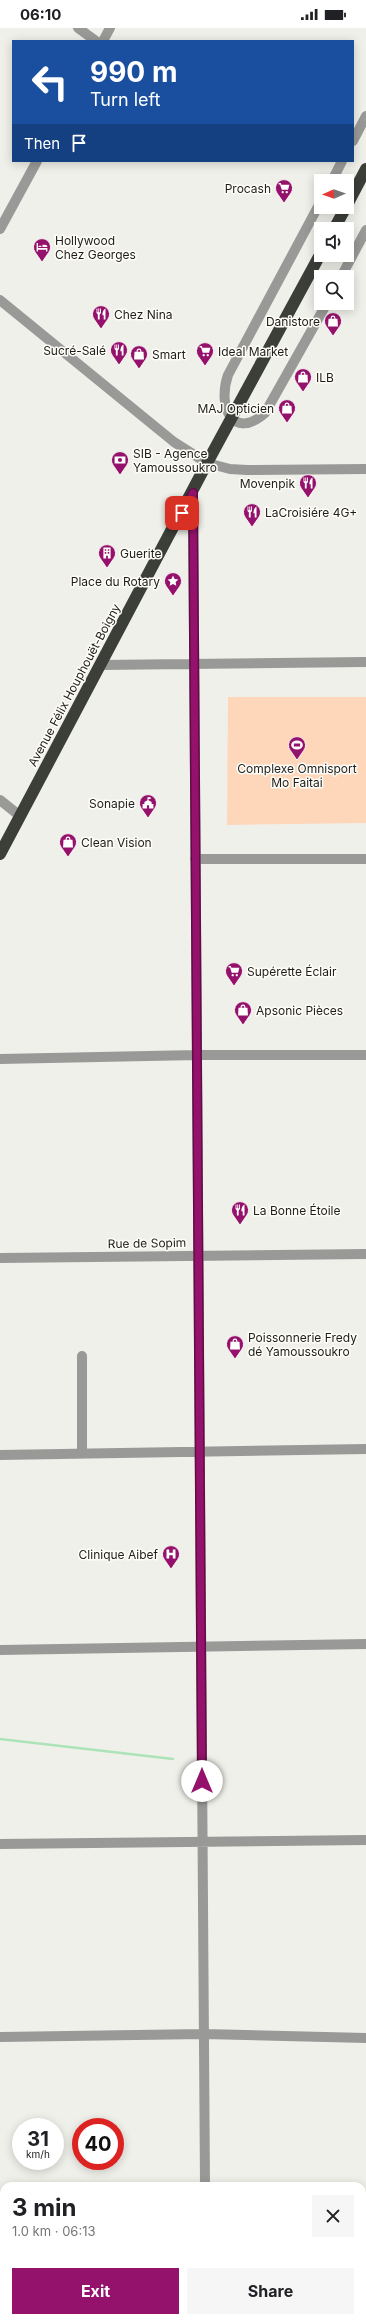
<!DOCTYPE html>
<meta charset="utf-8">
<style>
:root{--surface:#fff;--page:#f6f6f6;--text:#202124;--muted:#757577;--accent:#94126c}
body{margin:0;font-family:Inter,sans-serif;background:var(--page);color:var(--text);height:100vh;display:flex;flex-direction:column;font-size:15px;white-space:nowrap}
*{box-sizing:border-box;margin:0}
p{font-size:13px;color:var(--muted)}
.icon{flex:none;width:22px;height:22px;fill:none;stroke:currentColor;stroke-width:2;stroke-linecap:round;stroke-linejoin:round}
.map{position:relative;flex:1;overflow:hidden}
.side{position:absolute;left:0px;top:2154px;width:366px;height:140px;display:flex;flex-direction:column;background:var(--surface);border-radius:12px 12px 0 0;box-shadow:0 2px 10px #0003}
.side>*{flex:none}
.guide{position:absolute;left:12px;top:12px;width:342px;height:122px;border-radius:0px;box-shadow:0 2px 10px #0003;background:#1a4fa0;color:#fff;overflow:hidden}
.needle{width:26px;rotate:268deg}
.controls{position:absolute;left:314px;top:146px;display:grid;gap:8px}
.controls a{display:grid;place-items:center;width:40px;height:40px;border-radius:0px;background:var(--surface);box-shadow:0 2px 10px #0003;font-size:20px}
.speed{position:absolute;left:12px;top:2090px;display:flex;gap:8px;font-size:20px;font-weight:700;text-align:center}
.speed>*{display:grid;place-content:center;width:52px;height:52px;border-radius:50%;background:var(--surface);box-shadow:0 2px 10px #0003;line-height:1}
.speed small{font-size:10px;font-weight:400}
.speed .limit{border:6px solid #d22;background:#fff;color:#111}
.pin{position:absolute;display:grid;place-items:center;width:34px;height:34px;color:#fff;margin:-17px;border-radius:8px;box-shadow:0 2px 6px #0006}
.me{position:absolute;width:44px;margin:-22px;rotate:0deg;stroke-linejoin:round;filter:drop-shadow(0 0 3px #0008)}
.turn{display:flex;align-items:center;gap:14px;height:84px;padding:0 12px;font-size:18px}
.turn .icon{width:52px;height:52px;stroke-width:2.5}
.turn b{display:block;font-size:28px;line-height:34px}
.then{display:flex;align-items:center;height:38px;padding:0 12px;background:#0003;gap:8px;font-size:15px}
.round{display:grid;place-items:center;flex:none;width:42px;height:42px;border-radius:0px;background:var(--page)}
.summary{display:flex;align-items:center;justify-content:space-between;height:68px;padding:0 12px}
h1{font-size:24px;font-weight:700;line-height:30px}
.button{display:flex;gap:8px;margin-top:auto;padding:8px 12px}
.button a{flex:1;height:46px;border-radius:0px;background:var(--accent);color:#fff;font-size:16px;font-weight:700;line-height:46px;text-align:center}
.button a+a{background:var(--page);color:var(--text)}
.status{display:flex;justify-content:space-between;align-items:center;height:28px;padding:0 20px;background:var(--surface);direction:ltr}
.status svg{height:11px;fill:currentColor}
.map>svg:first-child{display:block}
</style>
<div class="status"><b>06:10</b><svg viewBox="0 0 49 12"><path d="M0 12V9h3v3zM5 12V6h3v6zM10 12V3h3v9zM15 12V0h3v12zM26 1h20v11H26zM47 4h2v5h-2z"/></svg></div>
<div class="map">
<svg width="366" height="2294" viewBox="0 0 366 2294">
<rect width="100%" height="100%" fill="#f0f0ea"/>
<path fill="#fed6ba" d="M228,669H366V795L227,797Z"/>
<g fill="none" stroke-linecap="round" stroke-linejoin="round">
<path stroke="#ace3b8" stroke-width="2.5" d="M0,1711L173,1731"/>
<path stroke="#999a98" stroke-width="10" d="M78,0L96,13
M103,13L110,0
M353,113L366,88
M332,153L342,133
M321,173L228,347C217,379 233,413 265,385L327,275
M0,201L37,133
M341,249L366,202
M0,272L174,414L207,435L230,441L247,442L366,441
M193,465L205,2158
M101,637L366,634
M0,772L20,788
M195,831H366
M0,1031L197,1027H366
M0,1230L366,1226
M82,1425V1328
M0,1427L366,1421
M0,1622L366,1616
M0,1816L366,1812
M0,2009L204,2006L366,2010
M362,2204L366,2205
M0,2211L4,2210
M206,2290V2294"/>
<path stroke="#3b3e39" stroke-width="12" d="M347,177L366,141
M334,201L346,179
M0,826L207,435L321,225"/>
</g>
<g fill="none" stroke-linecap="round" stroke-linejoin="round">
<g stroke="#600c46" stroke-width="10">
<path id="route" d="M182,485L193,465L202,1753"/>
</g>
<use href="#route" stroke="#94126c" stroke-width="7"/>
</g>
<defs>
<g id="supermarket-pin" transform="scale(0.9)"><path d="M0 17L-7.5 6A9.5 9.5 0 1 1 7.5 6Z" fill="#94126c" stroke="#fefdf7"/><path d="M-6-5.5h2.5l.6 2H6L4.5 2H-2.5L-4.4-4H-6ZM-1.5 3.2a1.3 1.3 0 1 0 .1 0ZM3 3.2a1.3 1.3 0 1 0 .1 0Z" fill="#fff"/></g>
<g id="hotel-pin" transform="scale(0.9)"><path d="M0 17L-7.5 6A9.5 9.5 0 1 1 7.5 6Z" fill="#94126c" stroke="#fefdf7"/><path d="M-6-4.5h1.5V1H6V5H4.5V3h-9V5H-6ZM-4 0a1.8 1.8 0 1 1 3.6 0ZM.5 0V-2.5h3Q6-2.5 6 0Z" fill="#fff"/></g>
<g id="restaurant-pin" transform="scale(0.9)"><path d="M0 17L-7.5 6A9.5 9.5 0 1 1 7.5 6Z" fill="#94126c" stroke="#fefdf7"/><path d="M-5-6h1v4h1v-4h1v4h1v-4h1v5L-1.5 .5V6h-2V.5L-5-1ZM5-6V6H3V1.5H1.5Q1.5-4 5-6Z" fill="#fff"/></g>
<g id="shop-pin" transform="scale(0.9)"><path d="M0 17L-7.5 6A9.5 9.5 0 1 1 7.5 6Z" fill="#94126c" stroke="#fefdf7"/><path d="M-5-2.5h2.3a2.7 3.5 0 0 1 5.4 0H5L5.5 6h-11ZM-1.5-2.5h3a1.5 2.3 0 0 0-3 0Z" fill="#fff"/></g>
<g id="bank-pin" transform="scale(0.9)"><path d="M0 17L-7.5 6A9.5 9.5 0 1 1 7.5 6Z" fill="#94126c" stroke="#fefdf7"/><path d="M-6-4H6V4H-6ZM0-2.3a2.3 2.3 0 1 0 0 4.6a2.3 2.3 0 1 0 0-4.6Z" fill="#fff"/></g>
<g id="building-pin" transform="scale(0.9)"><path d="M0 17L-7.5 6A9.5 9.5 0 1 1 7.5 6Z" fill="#94126c" stroke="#fefdf7"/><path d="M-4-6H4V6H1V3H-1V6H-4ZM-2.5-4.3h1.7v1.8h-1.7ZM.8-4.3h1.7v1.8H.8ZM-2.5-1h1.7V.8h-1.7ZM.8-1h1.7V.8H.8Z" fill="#fff"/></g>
<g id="sight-pin" transform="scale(0.9)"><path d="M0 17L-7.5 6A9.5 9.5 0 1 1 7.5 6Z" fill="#94126c" stroke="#fefdf7"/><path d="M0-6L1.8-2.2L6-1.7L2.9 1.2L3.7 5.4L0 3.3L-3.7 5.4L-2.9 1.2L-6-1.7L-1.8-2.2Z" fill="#fff"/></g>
<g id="stadium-pin" transform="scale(0.9)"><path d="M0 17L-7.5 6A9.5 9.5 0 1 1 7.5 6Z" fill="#94126c" stroke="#fefdf7"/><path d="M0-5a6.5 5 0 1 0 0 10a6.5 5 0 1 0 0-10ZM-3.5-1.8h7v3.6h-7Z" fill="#fff"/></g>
<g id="civic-pin" transform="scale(0.9)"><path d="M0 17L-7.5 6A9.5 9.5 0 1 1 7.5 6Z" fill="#94126c" stroke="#fefdf7"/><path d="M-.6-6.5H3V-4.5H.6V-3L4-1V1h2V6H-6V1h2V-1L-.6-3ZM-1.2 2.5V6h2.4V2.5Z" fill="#fff"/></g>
<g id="hospital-pin" transform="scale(0.9)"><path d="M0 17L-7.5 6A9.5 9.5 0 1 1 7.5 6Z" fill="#94126c" stroke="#fefdf7"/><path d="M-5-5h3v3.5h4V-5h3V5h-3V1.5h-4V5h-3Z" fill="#fff"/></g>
</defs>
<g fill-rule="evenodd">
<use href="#supermarket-pin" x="284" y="160"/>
<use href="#hotel-pin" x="42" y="219"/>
<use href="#restaurant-pin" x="101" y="286"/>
<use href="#shop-pin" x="333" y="293"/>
<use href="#restaurant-pin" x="119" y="322"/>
<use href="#supermarket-pin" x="205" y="323"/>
<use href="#shop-pin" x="139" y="326"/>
<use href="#shop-pin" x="303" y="349"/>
<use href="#shop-pin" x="287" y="380"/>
<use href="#bank-pin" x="120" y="432"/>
<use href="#restaurant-pin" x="308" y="455"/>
<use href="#restaurant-pin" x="252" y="484"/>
<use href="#building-pin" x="107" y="525"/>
<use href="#sight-pin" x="173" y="553"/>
<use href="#stadium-pin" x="297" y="717"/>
<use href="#civic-pin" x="148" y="775"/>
<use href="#shop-pin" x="68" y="814"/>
<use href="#supermarket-pin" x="234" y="943"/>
<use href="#shop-pin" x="243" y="982"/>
<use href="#restaurant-pin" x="240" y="1182"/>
<use href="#shop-pin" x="235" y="1316"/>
<use href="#hospital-pin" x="171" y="1526"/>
</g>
<g text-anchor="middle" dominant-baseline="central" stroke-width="3" stroke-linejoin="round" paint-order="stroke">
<g font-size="12" fill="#1e1d1b" stroke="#fefdf7" text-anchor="start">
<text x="271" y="160" text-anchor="end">Procash</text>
<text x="55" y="212">Hollywood<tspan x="55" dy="14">Chez Georges</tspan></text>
<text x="114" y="286">Chez Nina</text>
<text x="320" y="293" text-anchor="end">Danistore</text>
<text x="106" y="322" text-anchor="end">Sucré-Salé</text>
<text x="218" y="323">Ideal Market</text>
<text x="152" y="326">Smart</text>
<text x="316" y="349">ILB</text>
<text x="274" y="380" text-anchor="end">MAJ Opticien</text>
<text x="133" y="425">SIB - Agence<tspan x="133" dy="14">Yamoussoukro</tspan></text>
<text x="295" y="455" text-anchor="end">Movenpik</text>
<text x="265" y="484">LaCroisiére 4G+</text>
<text x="120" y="525">Guerite</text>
<text x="160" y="553" text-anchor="end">Place du Rotary</text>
<text x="297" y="740" text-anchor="middle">Complexe Omnisport<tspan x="297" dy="14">Mo Faitai</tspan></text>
<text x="135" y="775" text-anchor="end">Sonapie</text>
<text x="81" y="814">Clean Vision</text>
<text x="247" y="943">Supérette Éclair</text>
<text x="256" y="982">Apsonic Pièces</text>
<text x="253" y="1182">La Bonne Étoile</text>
<text x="248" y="1309">Poissonnerie Fredy<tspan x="248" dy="14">dé Yamoussoukro</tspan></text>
<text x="158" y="1526" text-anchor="end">Clinique Aibef</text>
</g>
<g font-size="12" fill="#1e1d1b" stroke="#fefdf7">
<text transform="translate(74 657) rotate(-62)">Avenue Félix Houphouët-Boigny</text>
<text transform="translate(147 1215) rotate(-1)">Rue de Sopim</text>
</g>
</g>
</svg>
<div class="controls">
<a><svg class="needle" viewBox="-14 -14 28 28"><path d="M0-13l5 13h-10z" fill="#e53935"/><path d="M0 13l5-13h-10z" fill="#757577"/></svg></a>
<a><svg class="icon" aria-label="sound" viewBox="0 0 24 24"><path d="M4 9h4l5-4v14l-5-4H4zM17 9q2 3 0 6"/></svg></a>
<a><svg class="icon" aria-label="search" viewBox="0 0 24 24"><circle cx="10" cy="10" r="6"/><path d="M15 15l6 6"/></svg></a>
</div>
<div class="speed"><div>31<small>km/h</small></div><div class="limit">40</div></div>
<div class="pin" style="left:182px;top:485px;background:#d93025"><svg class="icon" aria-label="arrive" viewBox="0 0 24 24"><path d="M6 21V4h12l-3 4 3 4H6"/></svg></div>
<svg class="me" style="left:202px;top:1753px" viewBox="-20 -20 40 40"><circle r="19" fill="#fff"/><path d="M0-13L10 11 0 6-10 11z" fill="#94126c"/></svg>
<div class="guide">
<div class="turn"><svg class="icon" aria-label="left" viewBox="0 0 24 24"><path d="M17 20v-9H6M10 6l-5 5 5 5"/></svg><div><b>990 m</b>Turn left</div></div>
<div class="then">Then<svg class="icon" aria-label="arrive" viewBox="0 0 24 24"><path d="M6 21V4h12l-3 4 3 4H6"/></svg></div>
</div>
<section class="side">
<div class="summary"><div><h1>3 min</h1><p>1.0 km · 06:13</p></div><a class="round"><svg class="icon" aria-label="close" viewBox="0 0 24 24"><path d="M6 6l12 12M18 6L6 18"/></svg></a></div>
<div class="button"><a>Exit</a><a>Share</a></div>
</section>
</div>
